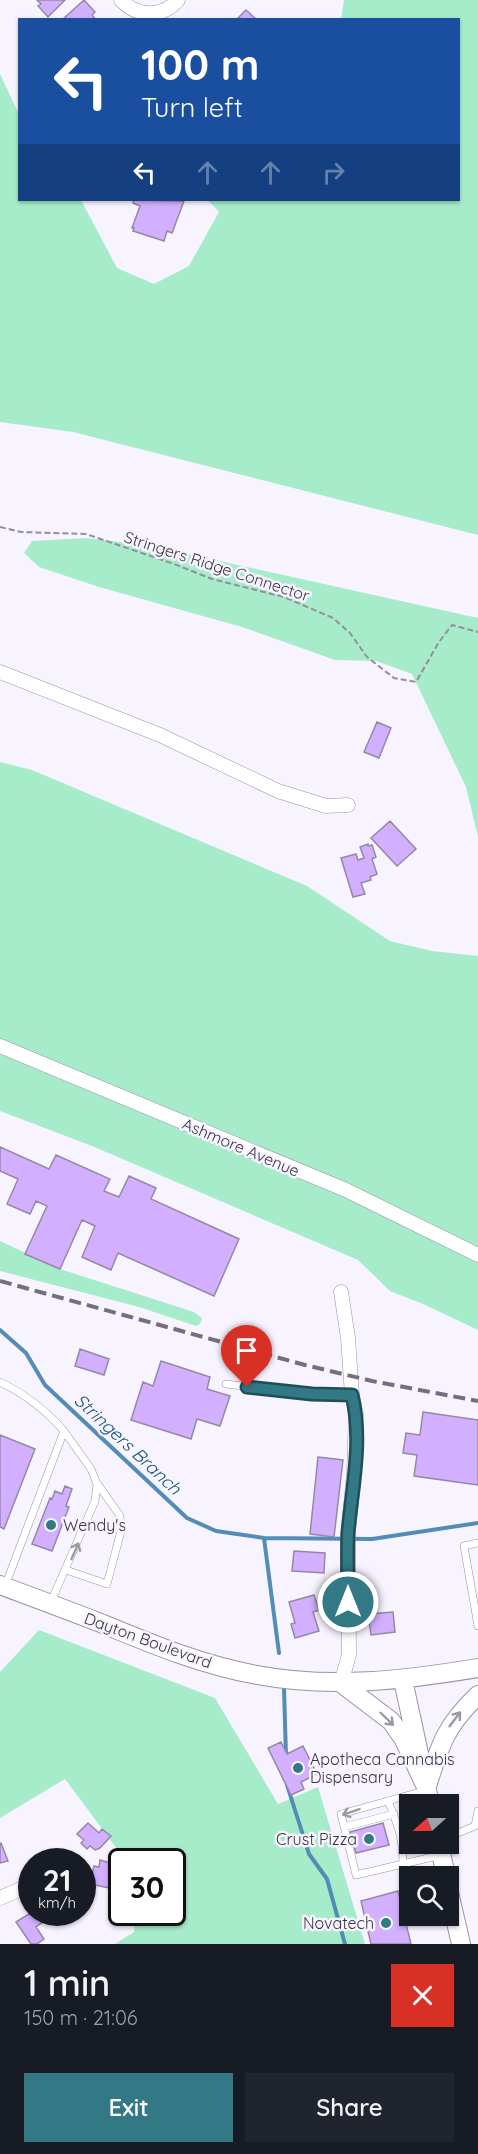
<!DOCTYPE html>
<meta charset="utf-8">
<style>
:root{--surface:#171b24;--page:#20242c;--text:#f1f3f6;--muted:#9ea1a6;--accent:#327885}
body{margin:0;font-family:Quicksand,sans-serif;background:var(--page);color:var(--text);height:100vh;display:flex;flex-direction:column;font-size:22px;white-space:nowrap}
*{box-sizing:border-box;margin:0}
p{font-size:20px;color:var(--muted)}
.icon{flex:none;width:33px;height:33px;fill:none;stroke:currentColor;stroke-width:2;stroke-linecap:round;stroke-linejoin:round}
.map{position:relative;height:1944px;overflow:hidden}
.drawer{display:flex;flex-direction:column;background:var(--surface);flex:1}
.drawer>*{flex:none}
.top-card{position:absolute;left:18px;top:18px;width:442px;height:183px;border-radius:0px;box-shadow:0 2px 4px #0004;background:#1a4fa0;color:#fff;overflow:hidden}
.needle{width:39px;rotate:249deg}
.buttons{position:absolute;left:399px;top:1794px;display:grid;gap:12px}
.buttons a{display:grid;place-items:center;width:60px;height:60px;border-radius:0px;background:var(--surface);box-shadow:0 2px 4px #0004;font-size:30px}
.speed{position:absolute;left:18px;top:1848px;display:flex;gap:12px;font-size:30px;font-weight:700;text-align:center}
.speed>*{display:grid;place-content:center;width:78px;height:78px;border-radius:50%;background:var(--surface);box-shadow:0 2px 4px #0004;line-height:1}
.speed small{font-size:15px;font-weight:400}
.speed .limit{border:3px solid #111;border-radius:9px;background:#fff;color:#111}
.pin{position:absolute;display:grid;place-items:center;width:51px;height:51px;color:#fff;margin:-62px -26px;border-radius:50% 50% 50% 0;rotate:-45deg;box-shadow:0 0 6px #0007}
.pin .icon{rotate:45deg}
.me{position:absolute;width:66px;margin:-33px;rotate:0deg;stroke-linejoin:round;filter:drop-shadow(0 0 4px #0008)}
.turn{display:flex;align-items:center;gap:21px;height:126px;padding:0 24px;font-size:27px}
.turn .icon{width:78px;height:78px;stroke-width:2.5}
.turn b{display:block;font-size:42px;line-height:51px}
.lanes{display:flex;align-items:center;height:57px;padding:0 24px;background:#0003;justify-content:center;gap:30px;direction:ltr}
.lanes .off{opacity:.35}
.round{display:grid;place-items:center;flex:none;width:63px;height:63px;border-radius:0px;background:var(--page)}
.overview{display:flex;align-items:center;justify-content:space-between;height:102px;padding:0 24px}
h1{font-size:36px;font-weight:600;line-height:45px}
.primary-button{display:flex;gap:12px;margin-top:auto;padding:12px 24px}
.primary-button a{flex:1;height:69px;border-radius:0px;background:var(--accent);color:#fff;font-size:24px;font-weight:600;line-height:69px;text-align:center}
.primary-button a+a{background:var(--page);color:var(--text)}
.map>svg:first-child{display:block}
</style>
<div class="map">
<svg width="478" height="1944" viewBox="0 0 478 1944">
<rect width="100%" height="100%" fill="#f8f4ff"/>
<path fill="#a7ecca" d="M344,0H478V535L73,432L0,422V74L19,114L20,200H81L117,268L154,284L189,266L219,212L208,200H459V20L341,19Z
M86,538L147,545L478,618V837L466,787L412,674L376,661L335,660L242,627L99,587L39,567L24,553L32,541Z
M0,762L32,770L307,886L390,941L432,951L478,956V1330L423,1304L390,1291L358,1260L92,1146L0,1111Z
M0,1241L60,1269L194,1312L202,1318L200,1324L196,1326L139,1307L0,1271Z
M39,1630L215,1698L278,1804L318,1787L365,1944H115L134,1932L135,1913L172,1912V1862L126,1861L65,1779L0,1818V1672Z"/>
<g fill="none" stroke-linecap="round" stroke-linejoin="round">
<path stroke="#528cb7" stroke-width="4" d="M0,1330L26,1353L45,1385L187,1518L216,1531L264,1538L372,1539L478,1523
M264,1538L279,1653
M284,1688L286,1757
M287,1785L309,1854L327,1879L345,1944"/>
</g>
<path fill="#d2afff" stroke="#9489a3" stroke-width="1.5" d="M37,0H65L48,17L38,6L41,4Z
M84,0L95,12L92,15L96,20H62Z
M246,10L257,20H236Z
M134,200L184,201L172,233L167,231L164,241L133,231L134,228H132L140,206L133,203Z
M377,722L391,728L379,758L364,752Z
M390,821L416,849L397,866L371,838Z
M368,844V846L372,845L376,857L372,859L377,874L370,877L371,880L361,883L365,894L353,897L341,858L356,854L358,860L364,858L360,847Z
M0,1147L49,1169L56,1155L110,1179L104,1191L119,1197L129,1176L156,1188L151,1199L239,1239L214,1296L118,1253L111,1270L82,1257L95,1226L82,1220L60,1269L25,1254L47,1206L36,1201L30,1214L7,1204L18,1179L0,1171Z
M80,1349L109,1359L104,1375L75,1366Z
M161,1361L210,1377L207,1389L230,1396L220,1426L197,1419L191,1439L131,1420L143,1382L153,1386Z
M423,1412L478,1420V1485L414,1476L417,1455L403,1453L406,1433L420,1435Z
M0,1435L35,1449L4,1529L0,1527Z
M318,1457L343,1460L334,1537L310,1534Z
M65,1486L72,1489L66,1506L69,1507L52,1551L32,1544L50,1498L52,1499L55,1491L62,1494Z
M294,1551L325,1553L324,1573L292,1571Z
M314,1595L319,1610L313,1612L319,1631L295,1638L291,1624L295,1623L289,1602Z
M393,1612L395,1632L371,1635L368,1614Z
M281,1742L287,1754L303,1746L317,1774L301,1782L304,1789L291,1795L268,1748Z
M88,1823L99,1833L102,1829L111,1836L100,1848L95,1850L90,1846L87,1849L81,1843L84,1840L77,1834Z
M383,1823L389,1845L356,1853L350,1832Z
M1,1843L8,1861L0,1863V1844Z
M100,1860L122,1866L119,1878L112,1877L110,1888L94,1885L95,1880L91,1879L94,1866L99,1867Z
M398,1891L411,1944H371L361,1901Z
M32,1912H42L47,1919L36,1927L44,1939L37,1944H31L16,1922Z
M55,1912H74L60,1921Z"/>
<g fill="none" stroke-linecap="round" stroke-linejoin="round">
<g stroke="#9b91aa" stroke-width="8">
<path id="lane" d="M0,1382C25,1394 46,1410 64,1431L5,1586
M226,1384L312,1394L352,1395
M478,1543L464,1546L478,1626
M66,1570L107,1584L121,1531L120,1516L97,1483
M50,1604L95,1501L97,1484L91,1469L64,1431
M427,1790L341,1814L356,1875L441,1855
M388,1801C398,1825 403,1838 403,1864
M344,1827L394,1814
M448,1837L475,1826L478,1811"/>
</g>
<g stroke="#9b91aa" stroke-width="15">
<path id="street" d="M121,0C137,17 162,18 178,0
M0,672L160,735L278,791L326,806L348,805
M0,1046L346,1190L478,1255
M341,1683L349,1655L348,1534L354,1473L356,1414L352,1395L348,1338L341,1292
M0,1898L32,1884"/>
</g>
<g stroke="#9b91aa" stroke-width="20">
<path id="secondary" d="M0,1585C32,1597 65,1609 98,1622C149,1643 201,1665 257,1675C331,1689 405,1680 478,1668
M403,1680L430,1804
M341,1683L391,1721L403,1738L426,1787
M427,1786C440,1745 446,1725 478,1695
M439,1844L446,1876
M448,1888L461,1944"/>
</g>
<path stroke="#938f9a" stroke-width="2" stroke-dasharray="6 3" stroke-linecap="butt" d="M0,527L21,532L86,534L174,564L212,579L284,597L333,618L350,633L367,657L394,678L416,682L439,642L452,625L478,632"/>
<use href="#lane" stroke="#fff" stroke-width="7"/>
<use href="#street" stroke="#fff" stroke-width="14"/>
<use href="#secondary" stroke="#fff" stroke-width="18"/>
<path stroke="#74707b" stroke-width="4" stroke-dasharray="12 6" stroke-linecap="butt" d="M0,1281L305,1365L372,1381L478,1401"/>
</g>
<defs><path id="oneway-shaft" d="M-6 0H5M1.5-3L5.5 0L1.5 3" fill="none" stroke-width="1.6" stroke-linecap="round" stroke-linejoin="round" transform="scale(1.5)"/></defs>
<g stroke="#9c9aa0">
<use href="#oneway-shaft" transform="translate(75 1551) rotate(-66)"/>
<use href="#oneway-shaft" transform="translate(387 1719) rotate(44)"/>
<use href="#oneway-shaft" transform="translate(455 1719) rotate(-53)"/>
<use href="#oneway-shaft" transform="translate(351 1812) rotate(162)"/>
</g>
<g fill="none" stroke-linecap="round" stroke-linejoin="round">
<g stroke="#204e56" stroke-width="15">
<path id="route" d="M247,1387L312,1394L352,1395C363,1440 352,1488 348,1533C347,1555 348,1579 348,1602"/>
</g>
<use href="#route" stroke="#327885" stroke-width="10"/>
</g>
<g fill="#327885" stroke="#f8f4ff" stroke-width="2">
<circle cx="51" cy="1525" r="6"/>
<circle cx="298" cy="1768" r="6"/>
<circle cx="369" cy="1839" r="6"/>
<circle cx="386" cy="1923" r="6"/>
</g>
<g text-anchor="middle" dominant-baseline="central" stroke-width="5" stroke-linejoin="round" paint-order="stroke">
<g font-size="16" fill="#393540" stroke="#f8f4ff">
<text transform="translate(217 566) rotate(18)">Stringers Ridge Connector</text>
<text transform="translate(241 1147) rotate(23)">Ashmore Avenue</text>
<text transform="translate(148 1640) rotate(20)">Dayton Boulevard</text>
</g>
<g font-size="16" fill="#393540" stroke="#f8f4ff" text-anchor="start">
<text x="63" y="1525">Wendy's</text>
<text x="310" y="1759">Apotheca Cannabis<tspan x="310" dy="18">Dispensary</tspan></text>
<text x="357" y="1839" text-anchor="end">Crust Pizza</text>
<text x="374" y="1923" text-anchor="end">Novatech</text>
</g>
<g font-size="18" font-style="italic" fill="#14557a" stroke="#f8f4ff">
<text transform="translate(128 1444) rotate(43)">Stringers Branch</text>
</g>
</g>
</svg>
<div class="buttons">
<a><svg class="needle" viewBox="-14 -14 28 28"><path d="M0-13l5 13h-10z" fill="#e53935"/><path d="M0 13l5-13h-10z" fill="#9ea1a6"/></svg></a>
<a><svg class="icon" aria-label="search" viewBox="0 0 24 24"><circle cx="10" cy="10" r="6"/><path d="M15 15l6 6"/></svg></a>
</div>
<div class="speed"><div>21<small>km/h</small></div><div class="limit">30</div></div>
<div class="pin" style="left:247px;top:1387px;background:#d93025"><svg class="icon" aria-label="arrive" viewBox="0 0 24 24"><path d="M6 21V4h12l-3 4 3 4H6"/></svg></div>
<svg class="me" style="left:348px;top:1602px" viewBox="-20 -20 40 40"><circle r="17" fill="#327885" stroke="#fff" stroke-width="3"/><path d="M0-11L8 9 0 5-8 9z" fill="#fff"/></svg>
<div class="top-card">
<div class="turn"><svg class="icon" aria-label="left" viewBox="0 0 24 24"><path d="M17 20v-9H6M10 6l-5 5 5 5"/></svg><div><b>100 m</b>Turn left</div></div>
<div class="lanes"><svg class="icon" aria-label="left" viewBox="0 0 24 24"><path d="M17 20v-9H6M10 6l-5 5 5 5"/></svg><svg class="icon off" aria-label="ahead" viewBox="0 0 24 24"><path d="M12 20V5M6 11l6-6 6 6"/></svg><svg class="icon off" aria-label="ahead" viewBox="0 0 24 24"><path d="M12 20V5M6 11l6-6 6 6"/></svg><svg class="icon off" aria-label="right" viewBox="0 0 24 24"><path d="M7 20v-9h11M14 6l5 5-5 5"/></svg></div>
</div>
</div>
<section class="drawer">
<div class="overview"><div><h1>1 min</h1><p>150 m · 21:06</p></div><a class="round" style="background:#d93025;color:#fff"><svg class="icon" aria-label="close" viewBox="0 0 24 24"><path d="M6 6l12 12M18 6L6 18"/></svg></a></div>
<div class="primary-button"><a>Exit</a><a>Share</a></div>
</section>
